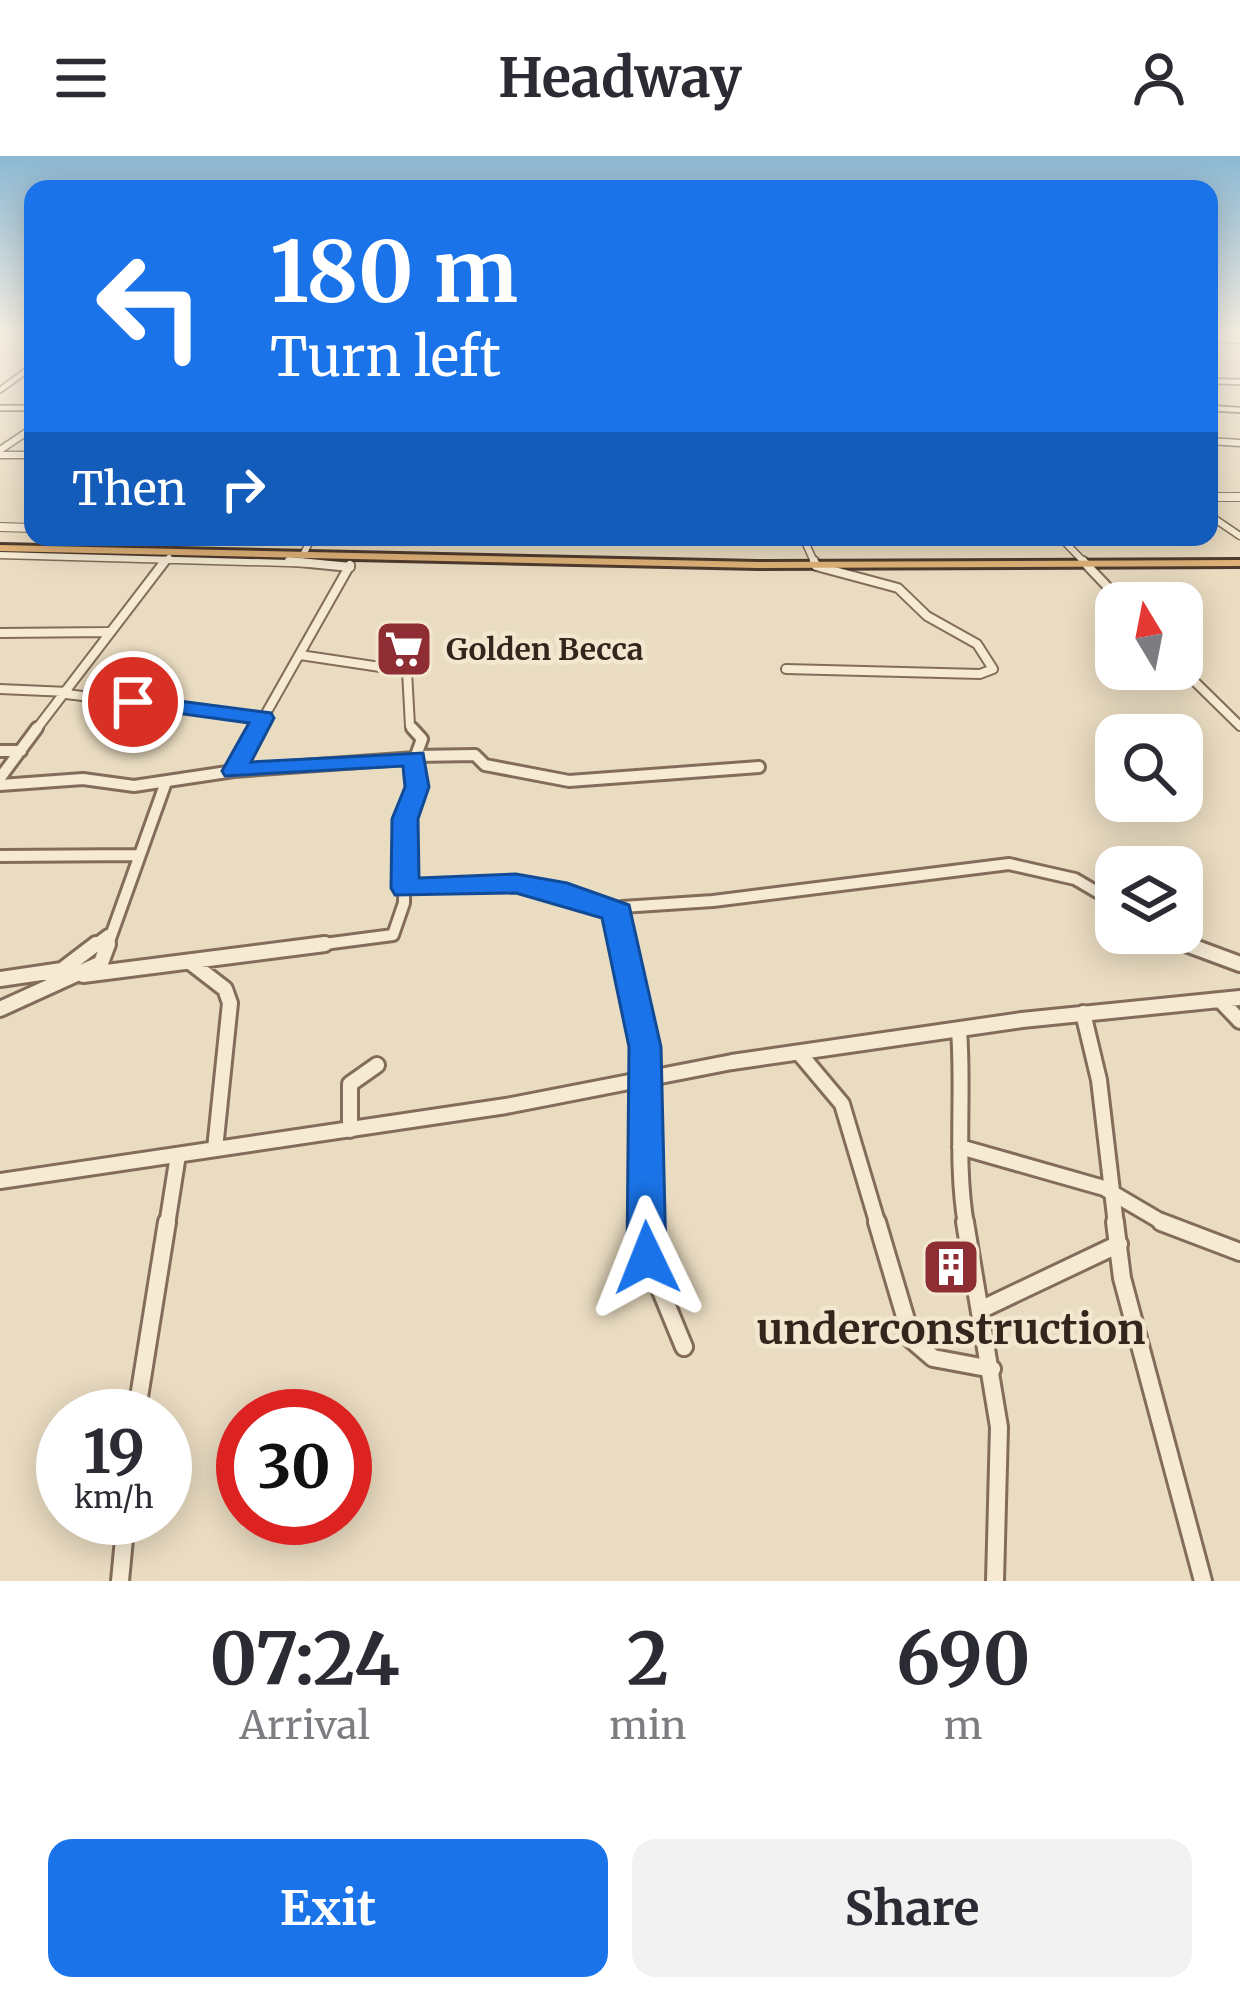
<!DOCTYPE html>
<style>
:root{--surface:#fff;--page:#f2f2f3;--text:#2b2b33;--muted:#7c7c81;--accent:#1a73e8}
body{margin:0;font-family:Merriweather,serif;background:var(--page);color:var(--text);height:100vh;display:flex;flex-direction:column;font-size:45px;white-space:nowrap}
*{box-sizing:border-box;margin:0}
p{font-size:39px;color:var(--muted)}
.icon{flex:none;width:66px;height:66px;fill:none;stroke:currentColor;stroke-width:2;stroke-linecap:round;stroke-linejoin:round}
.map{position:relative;height:1425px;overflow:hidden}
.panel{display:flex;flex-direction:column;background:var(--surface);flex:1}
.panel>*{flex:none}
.hud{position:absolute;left:24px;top:24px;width:1194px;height:366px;border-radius:24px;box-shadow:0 6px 30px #0003;background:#1a73e8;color:#fff;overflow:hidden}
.needle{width:78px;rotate:350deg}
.tools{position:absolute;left:1095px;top:426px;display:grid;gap:24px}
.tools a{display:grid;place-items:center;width:108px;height:108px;border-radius:24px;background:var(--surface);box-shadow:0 6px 30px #0003;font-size:60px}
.speed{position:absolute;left:36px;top:1233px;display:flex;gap:24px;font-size:60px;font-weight:700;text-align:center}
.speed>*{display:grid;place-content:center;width:156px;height:156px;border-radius:50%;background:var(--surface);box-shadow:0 6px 30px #0003;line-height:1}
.speed small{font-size:30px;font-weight:400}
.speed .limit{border:18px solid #d22;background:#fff;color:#111}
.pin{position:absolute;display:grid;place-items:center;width:102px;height:102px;color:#fff;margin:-51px;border:6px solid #fff;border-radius:50%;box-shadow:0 3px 12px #0007}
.me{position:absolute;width:132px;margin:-66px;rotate:358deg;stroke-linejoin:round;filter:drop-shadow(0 0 9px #0008)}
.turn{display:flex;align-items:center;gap:42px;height:252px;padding:0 48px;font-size:54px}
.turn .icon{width:156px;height:156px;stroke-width:2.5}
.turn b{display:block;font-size:84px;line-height:102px}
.then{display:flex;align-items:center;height:114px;padding:0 48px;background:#0003;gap:24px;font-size:45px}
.eta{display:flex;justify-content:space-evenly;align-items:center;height:204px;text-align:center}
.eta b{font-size:72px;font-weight:700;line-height:84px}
.action{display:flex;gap:24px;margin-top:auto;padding:24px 48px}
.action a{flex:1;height:138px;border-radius:24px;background:var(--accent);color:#fff;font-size:48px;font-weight:700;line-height:138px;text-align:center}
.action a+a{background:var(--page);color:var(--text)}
header{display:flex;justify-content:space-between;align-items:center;height:156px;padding:0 48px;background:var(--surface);font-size:54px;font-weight:700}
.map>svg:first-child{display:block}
</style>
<header><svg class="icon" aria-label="menu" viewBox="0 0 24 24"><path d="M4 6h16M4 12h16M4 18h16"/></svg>Headway<svg class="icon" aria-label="person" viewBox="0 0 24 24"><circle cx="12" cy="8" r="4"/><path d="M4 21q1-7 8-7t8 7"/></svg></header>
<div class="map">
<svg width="1240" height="1425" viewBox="0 0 1240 1425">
<rect width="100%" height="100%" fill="#eadcc1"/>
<path fill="#c69579" stroke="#805741" stroke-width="3" d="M938,1090H956L963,1132H945Z"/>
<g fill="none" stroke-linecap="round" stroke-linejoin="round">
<g stroke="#836d5a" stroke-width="8">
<path id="minor-far5" d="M1209,181L1240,185
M1209,225L1240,226
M0,234L33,210
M0,252H33
M1209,252L1240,254
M23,279L33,272"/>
</g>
<g stroke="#836d5a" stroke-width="9">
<path id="minor-far4" d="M1209,285L1240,287
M0,294L27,276
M0,299H33
M1209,359L1240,380
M803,381L815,408
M1060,381L1086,408
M0,399L322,408
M303,399L312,381
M162,408L169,402"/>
</g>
<g stroke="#836d5a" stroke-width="12">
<path id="minor-far3" d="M289,405L350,411
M1083,405L1123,447
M0,477L108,476
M300,499L407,515L410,570L415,575
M786,513L980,518L993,513L977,488L927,460L898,432L816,410L814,405
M1182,513L1240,570
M0,533L68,536
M66,538L263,562
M35,575L165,405
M256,575L350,409"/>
</g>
<g stroke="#836d5a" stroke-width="16">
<path id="minor-far2" d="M0,595H21
M415,600L475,599L485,609L569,625L759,611
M234,615L258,572
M0,622L37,572
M0,629L83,623L134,630L234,615L415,602
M0,700L139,699
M405,732L516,728L567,738L619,756
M1157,777L1194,791
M92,791L108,779
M107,791L166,626
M301,791L393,779L404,747L405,663L417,631L415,602L422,583L412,572
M623,791L616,764L622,751L713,745L1009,708L1075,723L1116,747"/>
</g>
<g stroke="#836d5a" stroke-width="20">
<path id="minor-far1" d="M622,788L644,875L646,1069
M1186,788L1240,808
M190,806L225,833L230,847L215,993
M83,819L325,788
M0,823L62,814L96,788
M1220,844L1240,865
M0,853L101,807L108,788
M1083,857L1099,924L1116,1069
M959,874C964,939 955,1004 966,1069
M800,898L842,948L878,1069
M350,974V928L377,909
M960,991L1104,1032L1167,1069
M0,1025L506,950L732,906L1022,864L1240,842
M167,1069L178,999"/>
</g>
<g stroke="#836d5a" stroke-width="22">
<path id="minor" d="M646,1066L654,1118L684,1191
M877,1066L912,1184L933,1202L992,1213
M965,1066L999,1271L995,1425
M1115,1066L1122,1122L1203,1425
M1161,1066L1240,1096
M980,1154L1119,1088
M136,1260L167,1066
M120,1425L126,1362"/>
</g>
<g stroke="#836d5a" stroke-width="10">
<path id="tertiary" d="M1209,341H1240
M0,371L33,372"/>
</g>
<g stroke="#503c2e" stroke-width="6">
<path id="trunk" d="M0,389L758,406L1240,404V410L758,412L0,395Z"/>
</g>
<use href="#minor-far5" stroke="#f6ead3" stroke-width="4.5"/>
<use href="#minor-far4" stroke="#f6ead3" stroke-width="6"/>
<use href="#minor-far3" stroke="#f6ead3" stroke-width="8"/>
<use href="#minor-far2" stroke="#f6ead3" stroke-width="10"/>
<use href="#minor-far1" stroke="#f6ead3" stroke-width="14"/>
<use href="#minor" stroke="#f6ead3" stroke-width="16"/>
<use href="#tertiary" stroke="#f6ead3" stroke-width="8"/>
<use href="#trunk" fill="#e0b278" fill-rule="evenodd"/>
</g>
<linearGradient id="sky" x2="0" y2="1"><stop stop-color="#8cb8d3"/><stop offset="0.47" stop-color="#f6efe3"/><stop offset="1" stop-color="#f6efe3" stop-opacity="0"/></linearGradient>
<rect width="1240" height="376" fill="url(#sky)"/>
<path fill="#1a73e8" stroke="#114b97" stroke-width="3" d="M133,539L271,557L274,562L251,606L423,597L429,631L418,663L419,722L516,718L567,727L629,749L661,891L666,1102L661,1116L647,1121L633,1116L627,1102L629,891L602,762L516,737L395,739L391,732L392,663L405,631L403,610L225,620L222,615L249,567L125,550V541Z"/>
<defs>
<g id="supermarket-square" transform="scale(3)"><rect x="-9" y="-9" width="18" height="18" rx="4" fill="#8e2e34" stroke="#f3e7d0"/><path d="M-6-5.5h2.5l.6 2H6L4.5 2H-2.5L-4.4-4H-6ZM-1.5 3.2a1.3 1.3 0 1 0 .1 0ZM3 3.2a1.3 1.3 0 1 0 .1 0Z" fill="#fff"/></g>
<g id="building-square" transform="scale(3)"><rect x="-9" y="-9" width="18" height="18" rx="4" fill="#8e2e34" stroke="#f3e7d0"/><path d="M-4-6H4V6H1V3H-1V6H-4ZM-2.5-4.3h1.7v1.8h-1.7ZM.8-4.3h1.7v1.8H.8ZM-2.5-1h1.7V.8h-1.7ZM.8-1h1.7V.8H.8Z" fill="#fff"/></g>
</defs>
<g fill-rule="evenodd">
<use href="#supermarket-square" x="404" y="493"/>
<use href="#building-square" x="951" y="1111"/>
</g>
<g text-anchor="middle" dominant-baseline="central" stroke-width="9" stroke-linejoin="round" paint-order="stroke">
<g font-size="30" font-weight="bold" fill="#33271d" stroke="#f3e7d0" text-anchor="start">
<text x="446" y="493">Golden Becca</text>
</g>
<g font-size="42" font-weight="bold" fill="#33271d" stroke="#f3e7d0">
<text x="951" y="1173">underconstruction</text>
</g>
</g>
</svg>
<div class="tools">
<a><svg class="needle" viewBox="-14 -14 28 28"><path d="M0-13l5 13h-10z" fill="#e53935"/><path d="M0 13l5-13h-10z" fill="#7c7c81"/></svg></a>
<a><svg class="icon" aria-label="search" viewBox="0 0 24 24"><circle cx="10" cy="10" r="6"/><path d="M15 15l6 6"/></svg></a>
<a><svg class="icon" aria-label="layers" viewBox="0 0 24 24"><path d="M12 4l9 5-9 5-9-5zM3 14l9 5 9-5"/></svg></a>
</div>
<div class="speed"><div>19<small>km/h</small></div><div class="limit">30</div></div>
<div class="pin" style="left:133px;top:546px;background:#d93025"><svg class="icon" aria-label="arrive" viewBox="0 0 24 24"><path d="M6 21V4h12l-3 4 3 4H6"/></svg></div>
<svg class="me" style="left:647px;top:1102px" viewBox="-20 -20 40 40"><path d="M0-17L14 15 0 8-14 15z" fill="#1a73e8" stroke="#fff" stroke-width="4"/></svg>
<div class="hud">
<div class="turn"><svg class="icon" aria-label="left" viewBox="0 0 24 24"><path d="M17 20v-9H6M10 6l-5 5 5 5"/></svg><div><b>180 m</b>Turn left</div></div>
<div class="then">Then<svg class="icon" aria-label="right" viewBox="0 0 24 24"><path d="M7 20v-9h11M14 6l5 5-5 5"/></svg></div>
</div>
</div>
<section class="panel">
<div class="eta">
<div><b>07:24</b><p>Arrival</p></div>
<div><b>2</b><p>min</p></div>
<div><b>690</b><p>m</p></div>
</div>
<div class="action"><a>Exit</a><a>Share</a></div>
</section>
